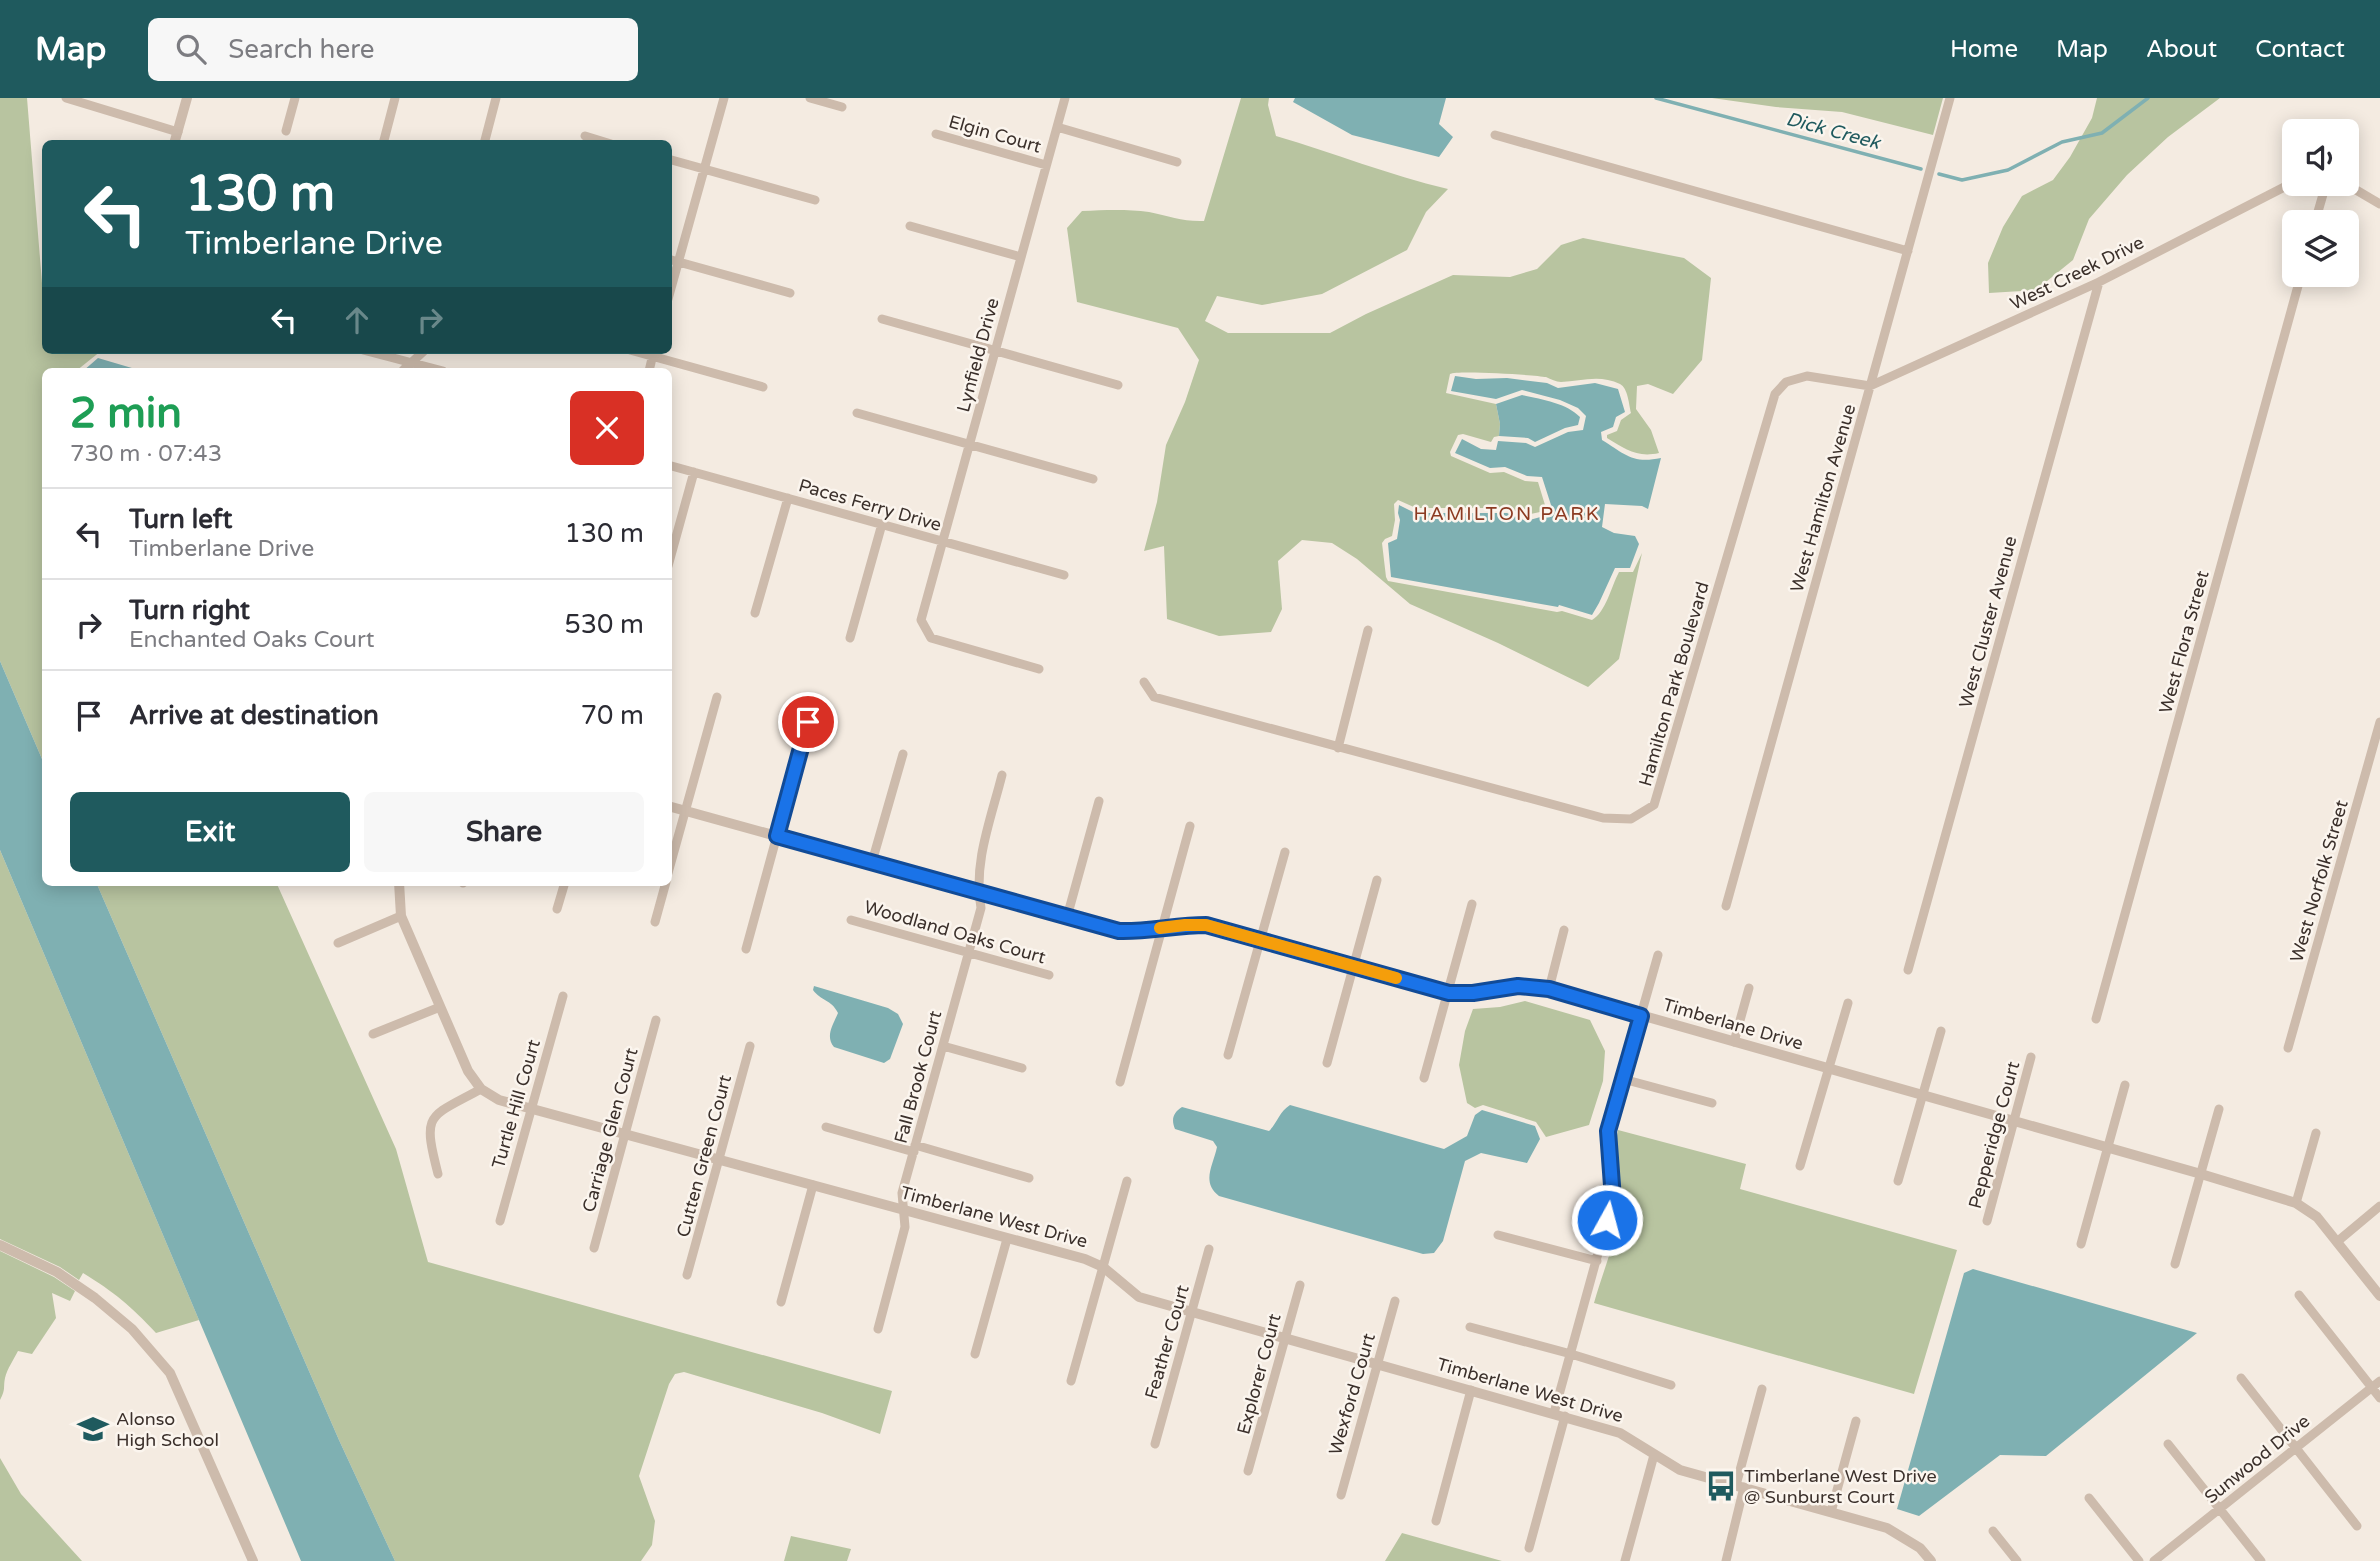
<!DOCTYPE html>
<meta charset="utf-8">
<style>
:root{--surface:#fff;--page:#f7f7f7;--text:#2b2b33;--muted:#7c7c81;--line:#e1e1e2;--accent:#1f5a5e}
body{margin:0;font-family:"Varela Round",sans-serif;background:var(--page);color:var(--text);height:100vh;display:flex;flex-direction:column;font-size:26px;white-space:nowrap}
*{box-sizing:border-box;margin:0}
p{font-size:23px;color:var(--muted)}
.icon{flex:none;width:38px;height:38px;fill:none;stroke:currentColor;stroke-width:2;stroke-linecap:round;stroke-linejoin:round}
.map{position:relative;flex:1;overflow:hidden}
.panel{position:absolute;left:42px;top:270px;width:630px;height:518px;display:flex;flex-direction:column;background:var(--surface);border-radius:10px;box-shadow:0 4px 18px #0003}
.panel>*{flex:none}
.hud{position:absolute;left:42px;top:42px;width:630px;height:214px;border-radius:10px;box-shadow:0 4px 18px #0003;background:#1f5a5e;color:#fff;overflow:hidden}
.buttons{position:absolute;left:2282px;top:21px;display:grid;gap:14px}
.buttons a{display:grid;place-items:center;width:77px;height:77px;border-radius:10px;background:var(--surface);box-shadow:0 4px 18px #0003;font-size:35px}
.pin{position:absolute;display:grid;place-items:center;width:60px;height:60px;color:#fff;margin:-30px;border:4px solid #fff;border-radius:50%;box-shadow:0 2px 7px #0007}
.me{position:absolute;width:77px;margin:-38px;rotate:7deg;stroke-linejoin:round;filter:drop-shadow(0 0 5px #0008)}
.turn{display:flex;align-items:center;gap:24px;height:147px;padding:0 28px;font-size:32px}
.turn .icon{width:91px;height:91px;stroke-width:2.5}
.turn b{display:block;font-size:49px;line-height:60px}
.lanes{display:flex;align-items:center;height:66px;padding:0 28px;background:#0003;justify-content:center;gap:35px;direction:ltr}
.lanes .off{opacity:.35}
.round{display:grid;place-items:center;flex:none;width:74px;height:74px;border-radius:10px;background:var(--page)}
.head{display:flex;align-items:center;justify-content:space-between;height:119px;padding:0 28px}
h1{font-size:42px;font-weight:700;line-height:52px;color:#1e9e55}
.cta{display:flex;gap:14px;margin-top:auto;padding:14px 28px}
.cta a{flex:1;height:80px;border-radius:10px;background:var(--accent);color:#fff;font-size:28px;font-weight:700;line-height:80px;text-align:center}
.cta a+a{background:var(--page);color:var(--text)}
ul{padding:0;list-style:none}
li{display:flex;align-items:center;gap:21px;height:91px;padding:0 28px;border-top:2px solid var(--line)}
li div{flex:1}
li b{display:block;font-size:26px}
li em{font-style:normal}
header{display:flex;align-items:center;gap:42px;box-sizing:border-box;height:98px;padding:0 35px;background:var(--accent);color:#fff}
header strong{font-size:33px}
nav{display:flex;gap:38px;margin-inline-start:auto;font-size:24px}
.search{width:490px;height:63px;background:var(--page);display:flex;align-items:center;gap:18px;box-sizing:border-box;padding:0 24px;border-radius:10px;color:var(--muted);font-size:26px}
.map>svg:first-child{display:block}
</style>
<header>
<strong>Map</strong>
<div class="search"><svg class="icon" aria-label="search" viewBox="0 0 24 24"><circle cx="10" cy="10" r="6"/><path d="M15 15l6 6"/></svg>Search here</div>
<nav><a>Home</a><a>Map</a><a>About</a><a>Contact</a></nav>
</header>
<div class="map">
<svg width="2380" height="1463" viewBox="0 0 2380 1463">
<rect width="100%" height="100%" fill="#f4ebe1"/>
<path fill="#b8c4a0" d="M0,0H27L45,222L46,252L101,253L76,273H46L45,668L0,563Z
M1241,0H1269L1268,7L1276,38C1334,55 1389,77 1448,91L1426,114L1407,152L1322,196L1262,207L1217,198L1205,223L1228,235H1330L1366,216L1453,177L1510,179L1537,171L1561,147L1583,140L1684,160L1711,180L1702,262L1673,296L1648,286L1637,288L1636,311L1651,332L1659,355C1637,360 1625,351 1607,340V337L1617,333L1621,322L1631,315C1629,307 1628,290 1620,286C1600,276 1581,283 1561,284C1556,284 1551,281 1546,279C1534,277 1457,272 1450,276L1446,295L1496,306L1500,326L1499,338L1494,339L1491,344L1463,336L1458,337L1450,354L1451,358L1490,375L1504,374L1525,383L1538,384L1545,407L1540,414L1526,417L1507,410H1416L1398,402L1394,406L1395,422L1392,438L1385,441L1382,445L1386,479L1388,483L1557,514L1562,513L1592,522C1606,514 1611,489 1619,474H1633L1642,455L1619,561L1588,589L1498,545L1410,506L1357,461L1332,445L1302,442L1278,463L1282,511L1271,534L1219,538L1167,521L1164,448L1144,453L1157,404L1166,347L1185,304L1199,262L1178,230L1077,204L1067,130L1082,113C1105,112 1127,111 1149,114C1169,118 1184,124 1204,123Z
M1712,0H1943L1933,37L1842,14L1776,9Z
M2097,0H2220L2168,39L2127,77L2089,121L2073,162L2036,192L1989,195L1988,165L2003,129L2022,98L2053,82L2070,59L2092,20Z
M0,752L199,1222L156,1235C131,1208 114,1194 83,1175L79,1182L60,1169L0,1141Z
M96,784H276L396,1051L428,1164L892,1293L880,1336L822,1315L684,1274L675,1276L669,1286L639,1378L655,1423L652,1447L641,1463H395L339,1342Z
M1525,903L1590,922L1605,953L1603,983L1589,1027L1546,1039L1536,1024L1483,1007L1475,1010L1467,1005L1459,967L1465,933L1473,911L1500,909Z
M1618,1032L1746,1066L1740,1091L1957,1152L1914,1296L1594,1205C1602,1176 1616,1143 1620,1114C1623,1085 1612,1060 1618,1032Z
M0,1153L54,1179L75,1193L70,1203L52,1195L56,1220L32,1256L18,1253C14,1261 7,1271 5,1280C3,1290 6,1291 0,1302Z
M0,1360L21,1396L82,1463H0Z
M1402,1435L1502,1463H1385Z
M791,1438L851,1451L847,1463H784Z"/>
<path fill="#7fb0b2" d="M1295,0H1446L1439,26L1453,39L1439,59L1352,37L1293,4Z
M98,260L142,273H83Z
M1455,278L1476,281L1507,280L1547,285L1558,290L1595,285L1618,291L1625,314L1616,319L1613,329L1601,334L1602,342C1625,356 1632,366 1661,360L1648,411L1642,408L1605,406L1602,429L1614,435L1635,438L1639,446L1630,470H1615L1599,505L1592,517L1559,507L1558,509L1391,479L1388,445L1397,441L1400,422L1398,415L1399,407L1415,415H1507L1526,423L1544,418L1551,407L1542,379L1527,378L1505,369L1490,370L1455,355L1462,341L1481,351L1496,352L1498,343L1526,345L1535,349L1568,334L1583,332L1586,318L1578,310L1560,302L1522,292L1496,301L1451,293Z
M1522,297C1540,301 1567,305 1580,319L1578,327L1565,330L1535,344L1528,340L1499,338L1500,326L1496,306Z
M0,563L45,668L46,784H96L339,1342L395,1463H301L0,752Z
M814,888L888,910L898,916L903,926L890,961L884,965L834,949C825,938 833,927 838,915C831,901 821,903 813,892Z
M1290,1007L1444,1051L1467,1038L1475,1017L1482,1012L1535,1028L1540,1041L1527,1065L1481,1055L1465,1063L1443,1143L1434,1155L1423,1156L1219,1098C1201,1084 1213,1068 1217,1049L1213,1043L1175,1031C1171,1021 1173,1015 1182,1009L1269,1033C1278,1024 1279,1014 1290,1007Z
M1973,1171L2197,1235L2046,1358L2000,1357L1919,1418L1897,1411L1964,1175Z"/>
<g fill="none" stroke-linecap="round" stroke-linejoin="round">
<path stroke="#7fb0b2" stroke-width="3.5" d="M1656,0L1921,71
M1939,76L1962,82L2008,72L2062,44L2102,35L2148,0"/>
<path stroke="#cdbbac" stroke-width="9" d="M66,0L178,34
M810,0L842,9
M1057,29L1177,64
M286,33L295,0
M936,36L1046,67
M1495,37L1908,153
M585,38L611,46
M383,46L395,0
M484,46L496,0
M668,61L815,102
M2346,86L2380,106
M2315,124L2326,86
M910,128L1021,159
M668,161L790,195
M668,201L724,0
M882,221L1118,287
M363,252L443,273
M630,252L763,289
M411,265L425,252
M649,273L654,252
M857,315L1093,381
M668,367L1064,477
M668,468L694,374
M755,515L788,400
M850,540L882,426
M1039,571L931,540L921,522L1065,0
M1144,584L1154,599L1603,720L1631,721L1654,707L1775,296L1786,284L1807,278L1870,288L2099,184L2294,84
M1338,650L1368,532
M872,764L903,656
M668,775L717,599
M463,785L464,784
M1726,808L1950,0
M557,811L565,784
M1067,819L1099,703
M851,822L1049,877
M655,824L666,784
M338,845L401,818
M746,851L808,624
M1908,872L2099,184
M1549,891L1564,832
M2096,921L2301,177
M373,936L440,909
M1734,944L1749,890
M943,948L1022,970
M2288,950L2380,624
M1228,957L1285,754
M1327,965L1377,782
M1424,980L1472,806
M1623,981L1712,1005
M1120,984L1190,728
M826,1029L914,1054
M915,1047L1029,1080
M1800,1068L1848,905
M438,1076C422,1014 428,1020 481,991
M1898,1083L1941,933
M2296,1105L2316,1035
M500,1123L563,898
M1987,1123L2031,959
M1498,1137L1597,1163
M2338,1143L2380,1108
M2081,1146L2125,987
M594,1150L656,922
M2175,1166L2219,1011
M687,1177L750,948
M2299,1197L2380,1300
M781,1204L813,1087
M1470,1229L1571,1256L1671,1287
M878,1231L905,1129L902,1095L981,810C973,765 991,721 1002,677
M975,1256L1007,1141
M2241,1280L2357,1428
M1071,1283L1127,1083
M1554,1315L1613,1101L1608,1033L1658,857
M1155,1346L1209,1151
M2168,1346L2261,1463
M1248,1373L1300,1187
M1736,1387L1762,1291
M1341,1397L1395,1203
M2089,1400L2139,1463
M1831,1414L1856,1323
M1436,1423L1471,1292
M1993,1433L2017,1463
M1529,1450L1565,1318
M1625,1463L1654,1357
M1726,1463L1744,1389
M2154,1463L2380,1283"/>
<path stroke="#cdbbac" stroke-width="10" d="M174,46L187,0
M403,273L411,265
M668,708L1119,833C1148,834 1176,826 1206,826L1449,895H1473L1518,888L1549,891L2201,1076L2296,1105L2317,1119L2380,1198
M399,784L401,818L468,973L481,991L499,1002L1085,1161L1103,1169L1139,1199L1620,1335L1680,1372L1887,1430L1920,1450L1931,1463
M0,1147L57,1174L95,1200L132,1231L170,1275L253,1463"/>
</g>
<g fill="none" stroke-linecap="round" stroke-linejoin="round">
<g stroke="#114b97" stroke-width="18">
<path id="route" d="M808,624L777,738L1119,833C1148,834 1176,827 1206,827L1449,895H1473L1518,888L1549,891L1641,918L1608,1033L1613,1101L1607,1122"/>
</g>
<use href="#route" stroke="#1a73e8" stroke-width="12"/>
<path stroke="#f59e0b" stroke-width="12" d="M1160,830L1185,827H1206L1396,880"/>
</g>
<defs>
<g id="school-bare" transform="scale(2.415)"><path d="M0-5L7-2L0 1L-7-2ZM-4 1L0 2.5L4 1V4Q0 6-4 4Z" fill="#1f5a5e" stroke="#fbf5ee" stroke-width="2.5" paint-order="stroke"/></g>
<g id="bus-bare" transform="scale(2.415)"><path d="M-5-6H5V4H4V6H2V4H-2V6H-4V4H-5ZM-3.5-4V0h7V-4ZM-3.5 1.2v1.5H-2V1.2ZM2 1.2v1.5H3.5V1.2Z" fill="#1f5a5e" stroke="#fbf5ee" stroke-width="2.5" paint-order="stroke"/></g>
</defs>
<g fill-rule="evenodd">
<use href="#school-bare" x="93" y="1331"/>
<use href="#bus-bare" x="1721" y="1388"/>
</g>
<g text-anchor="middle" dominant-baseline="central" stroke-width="5" stroke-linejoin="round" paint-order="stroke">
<g font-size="18" fill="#3b302b" stroke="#fbf5ee">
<text transform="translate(995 36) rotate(16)">Elgin Court</text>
<text transform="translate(2077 175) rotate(-26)">West Creek Drive</text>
<text transform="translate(978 257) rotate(-75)">Lynfield Drive</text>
<text transform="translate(1823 400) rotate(-74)">West Hamilton Avenue</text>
<text transform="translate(870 407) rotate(16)">Paces Ferry Drive</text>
<text transform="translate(1988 524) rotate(-75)">West Cluster Avenue</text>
<text transform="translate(2184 544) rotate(-75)">West Flora Street</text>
<text transform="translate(1674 586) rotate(-74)">Hamilton Park Boulevard</text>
<text transform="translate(2319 783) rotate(-74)">West Norfolk Street</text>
<text transform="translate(955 834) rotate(16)">Woodland Oaks Court</text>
<text transform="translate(1733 926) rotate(16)">Timberlane Drive</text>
<text transform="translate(918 979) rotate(-75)">Fall Brook Court</text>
<text transform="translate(516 1006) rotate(-74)">Turtle Hill Court</text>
<text transform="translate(610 1032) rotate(-75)">Carriage Glen Court</text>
<text transform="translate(1994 1037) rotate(-75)">Pepperidge Court</text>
<text transform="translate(704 1058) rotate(-75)">Cutten Green Court</text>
<text transform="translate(994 1119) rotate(15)">Timberlane West Drive</text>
<text transform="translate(1167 1244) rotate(-74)">Feather Court</text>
<text transform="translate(1259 1276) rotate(-75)">Explorer Court</text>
<text transform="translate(1530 1292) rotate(16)">Timberlane West Drive</text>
<text transform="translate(1352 1296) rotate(-74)">Wexford Court</text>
<text transform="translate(2257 1361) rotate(-39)">Sunwood Drive</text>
</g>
<g font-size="18" fill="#3b302b" stroke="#fbf5ee" text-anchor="start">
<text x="116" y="1321">Alonso<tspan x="116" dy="21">High School</tspan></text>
<text x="1744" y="1378">Timberlane West Drive<tspan x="1744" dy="21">@ Sunburst Court</tspan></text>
</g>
<g font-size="19" font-style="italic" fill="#1f5a5e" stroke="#fbf5ee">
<text transform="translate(1833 33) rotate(15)">Dick Creek</text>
</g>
<g font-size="19" letter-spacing="2" fill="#8c3b22" stroke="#fbf5ee">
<text x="1507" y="416">HAMILTON PARK</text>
</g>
</g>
</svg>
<div class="buttons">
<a><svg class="icon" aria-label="sound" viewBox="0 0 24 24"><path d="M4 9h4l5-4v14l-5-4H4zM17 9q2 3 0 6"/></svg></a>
<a><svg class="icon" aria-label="layers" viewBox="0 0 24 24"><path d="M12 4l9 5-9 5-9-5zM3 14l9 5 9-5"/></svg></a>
</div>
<div class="pin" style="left:808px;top:624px;background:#d93025"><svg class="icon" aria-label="arrive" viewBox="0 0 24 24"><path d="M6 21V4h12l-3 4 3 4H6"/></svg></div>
<svg class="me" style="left:1607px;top:1122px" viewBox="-20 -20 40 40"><circle r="17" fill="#1a73e8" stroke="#fff" stroke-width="3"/><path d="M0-11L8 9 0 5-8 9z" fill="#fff"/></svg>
<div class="hud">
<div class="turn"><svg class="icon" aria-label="left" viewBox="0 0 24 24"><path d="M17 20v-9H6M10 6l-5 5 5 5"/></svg><div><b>130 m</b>Timberlane Drive</div></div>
<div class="lanes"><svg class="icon" aria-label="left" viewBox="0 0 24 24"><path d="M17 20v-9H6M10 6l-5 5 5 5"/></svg><svg class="icon off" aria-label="ahead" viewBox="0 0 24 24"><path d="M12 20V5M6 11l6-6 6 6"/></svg><svg class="icon off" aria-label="right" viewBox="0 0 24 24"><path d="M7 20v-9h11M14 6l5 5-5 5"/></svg></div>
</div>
<section class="panel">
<div class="head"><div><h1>2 min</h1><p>730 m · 07:43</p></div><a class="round" style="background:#d93025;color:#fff"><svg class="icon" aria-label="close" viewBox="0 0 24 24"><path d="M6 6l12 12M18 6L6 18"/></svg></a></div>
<ul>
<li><svg class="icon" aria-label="left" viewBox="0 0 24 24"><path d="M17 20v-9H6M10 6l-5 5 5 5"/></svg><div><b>Turn left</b><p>Timberlane Drive</p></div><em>130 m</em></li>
<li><svg class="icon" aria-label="right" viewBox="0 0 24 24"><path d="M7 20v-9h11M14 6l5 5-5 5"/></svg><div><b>Turn right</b><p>Enchanted Oaks Court</p></div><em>530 m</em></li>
<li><svg class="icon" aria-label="arrive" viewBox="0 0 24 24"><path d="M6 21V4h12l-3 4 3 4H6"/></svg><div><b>Arrive at destination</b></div><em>70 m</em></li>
</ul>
<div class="cta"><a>Exit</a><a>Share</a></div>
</section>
</div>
